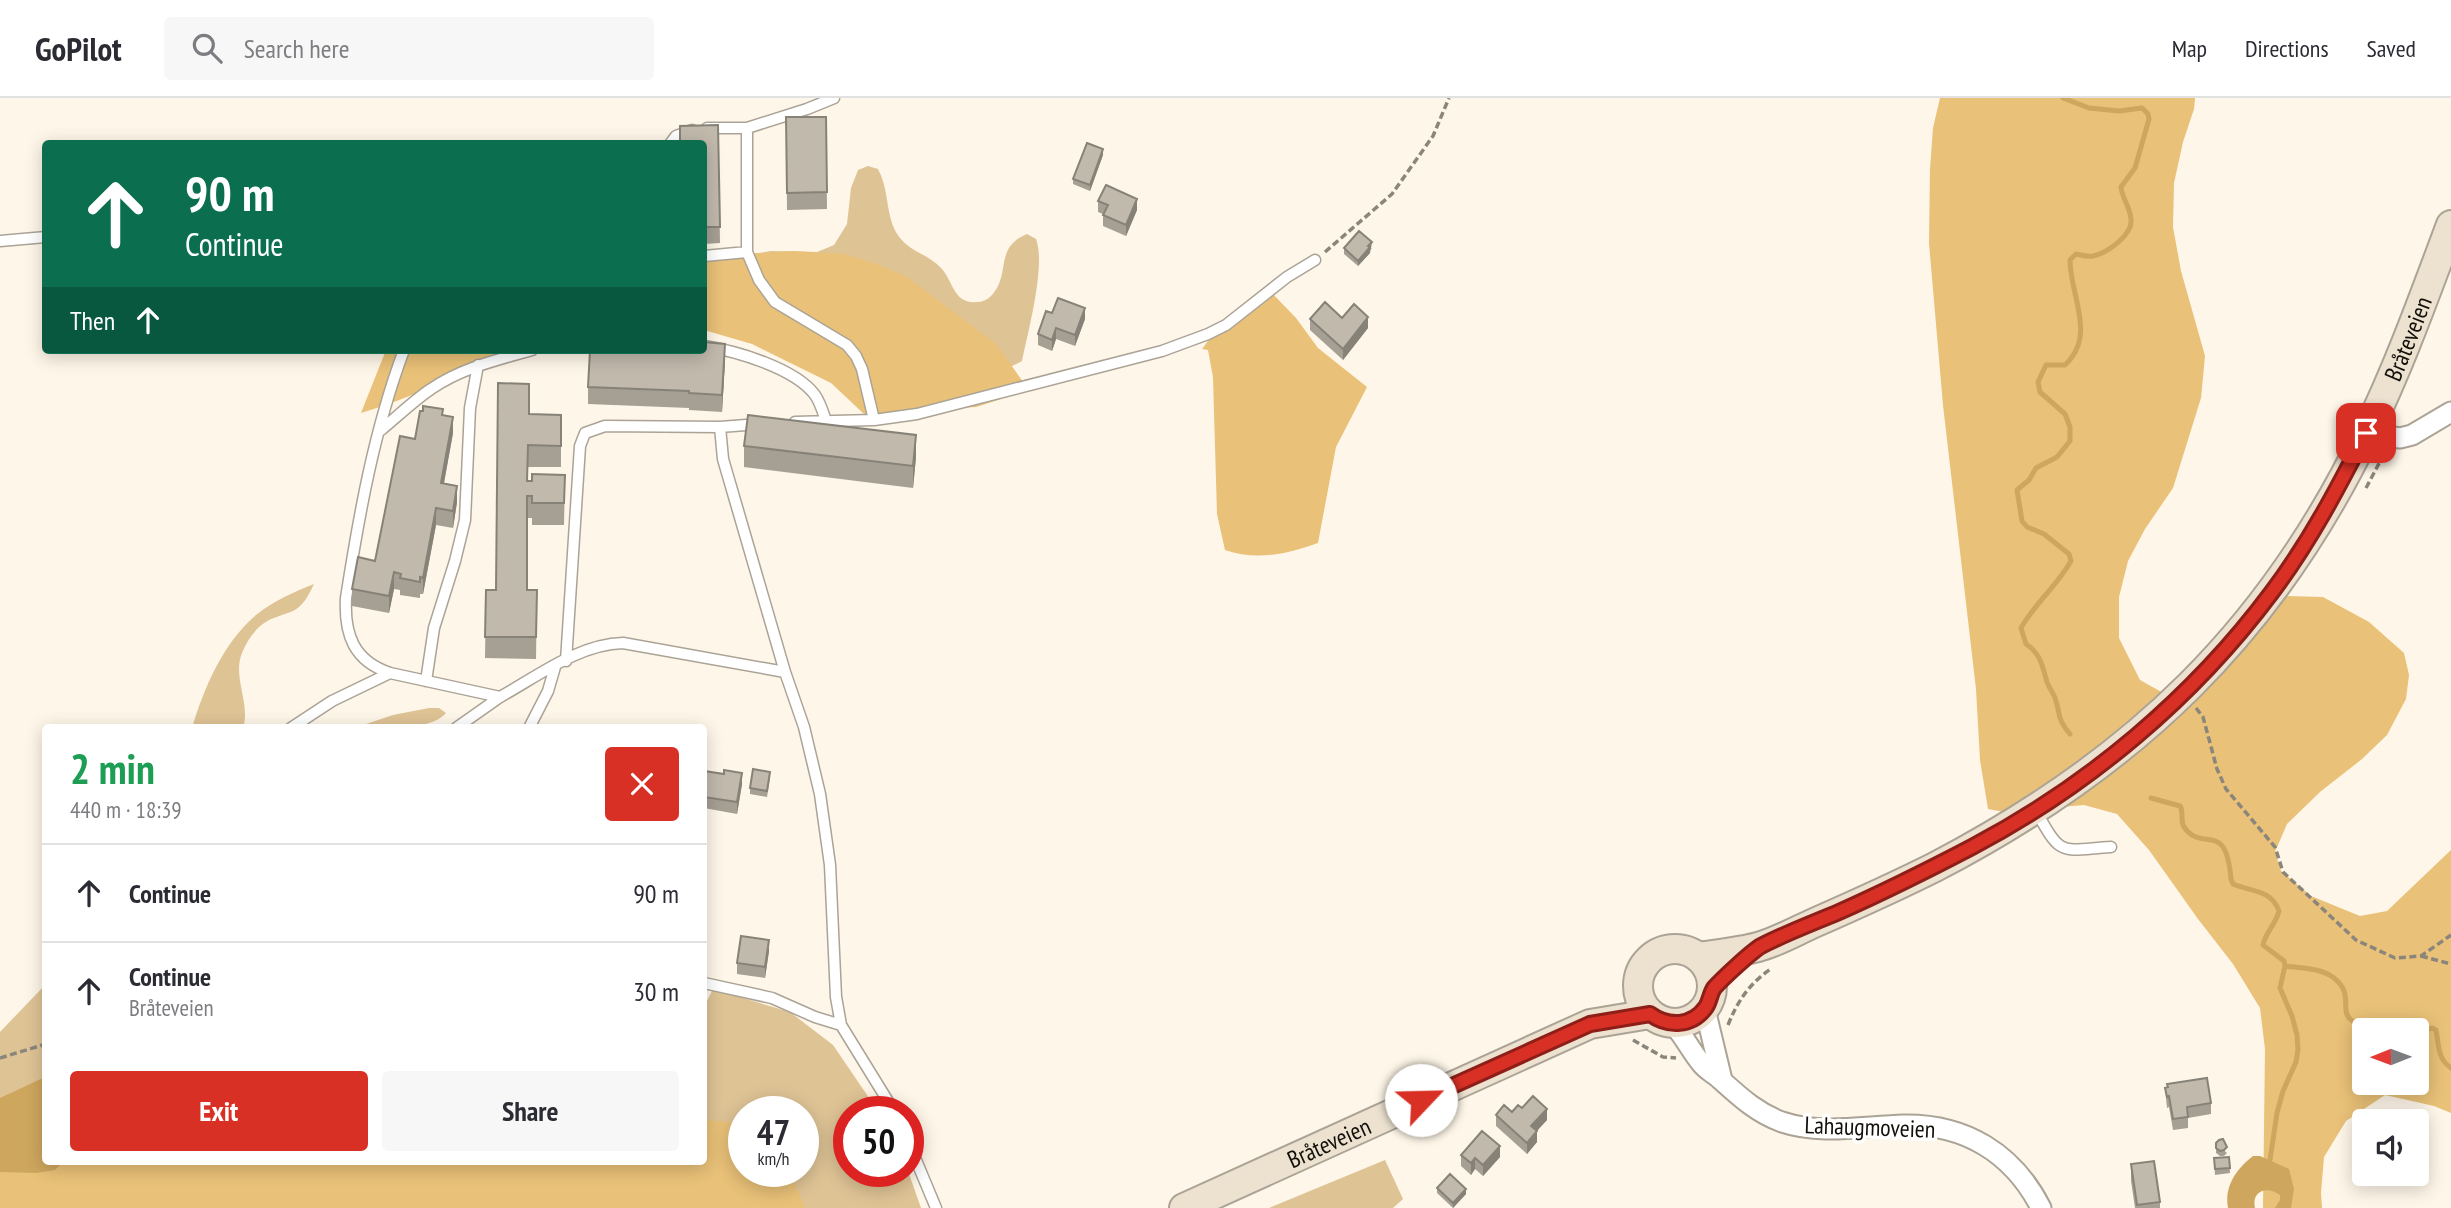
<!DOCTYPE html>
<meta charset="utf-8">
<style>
:root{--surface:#fff;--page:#f7f7f7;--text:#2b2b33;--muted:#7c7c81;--line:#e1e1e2;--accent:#d93025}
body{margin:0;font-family:"PT Sans Narrow",sans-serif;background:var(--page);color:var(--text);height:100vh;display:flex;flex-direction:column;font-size:26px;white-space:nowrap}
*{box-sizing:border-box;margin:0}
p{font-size:23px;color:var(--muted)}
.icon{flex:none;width:38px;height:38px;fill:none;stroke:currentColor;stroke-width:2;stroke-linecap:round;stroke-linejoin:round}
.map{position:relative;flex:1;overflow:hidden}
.sheet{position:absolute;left:42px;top:626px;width:665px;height:441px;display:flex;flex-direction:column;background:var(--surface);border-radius:7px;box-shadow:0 4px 18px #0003}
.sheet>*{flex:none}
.guide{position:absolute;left:42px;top:42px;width:665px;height:214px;border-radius:7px;box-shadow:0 4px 18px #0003;background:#0b6e4f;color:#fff;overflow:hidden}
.needle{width:46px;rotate:269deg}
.buttons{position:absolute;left:2352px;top:920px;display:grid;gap:14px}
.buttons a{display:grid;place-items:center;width:77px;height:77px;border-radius:7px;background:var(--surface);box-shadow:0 4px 18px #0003;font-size:35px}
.speed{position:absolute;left:728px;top:998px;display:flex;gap:14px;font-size:35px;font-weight:700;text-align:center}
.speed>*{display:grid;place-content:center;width:91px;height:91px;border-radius:50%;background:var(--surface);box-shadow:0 4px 18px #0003;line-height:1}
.speed small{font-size:18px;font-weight:400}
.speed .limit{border:10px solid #d22;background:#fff;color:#111}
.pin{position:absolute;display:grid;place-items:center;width:60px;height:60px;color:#fff;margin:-30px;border-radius:14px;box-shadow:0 4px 10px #0006}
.me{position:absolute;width:77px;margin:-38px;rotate:66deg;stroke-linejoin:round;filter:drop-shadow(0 0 5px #0008)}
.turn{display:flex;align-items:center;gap:24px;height:147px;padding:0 28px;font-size:32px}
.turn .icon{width:91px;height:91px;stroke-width:2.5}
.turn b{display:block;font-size:49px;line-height:60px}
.then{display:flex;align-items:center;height:66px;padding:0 28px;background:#0003;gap:14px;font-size:26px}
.round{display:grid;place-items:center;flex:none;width:74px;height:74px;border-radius:7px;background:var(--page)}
.headline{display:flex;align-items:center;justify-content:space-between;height:119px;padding:0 28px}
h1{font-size:42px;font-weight:800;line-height:52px;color:#1e9e55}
.action{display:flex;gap:14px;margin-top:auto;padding:14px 28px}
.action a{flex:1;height:80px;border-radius:7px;background:var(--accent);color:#fff;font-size:28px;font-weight:800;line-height:80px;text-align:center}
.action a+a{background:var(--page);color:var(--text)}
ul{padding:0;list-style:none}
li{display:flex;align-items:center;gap:21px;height:98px;padding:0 28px;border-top:2px solid var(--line)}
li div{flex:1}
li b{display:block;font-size:26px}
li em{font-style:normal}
header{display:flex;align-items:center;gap:42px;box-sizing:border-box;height:98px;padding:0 35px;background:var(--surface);border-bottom:2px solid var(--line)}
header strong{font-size:33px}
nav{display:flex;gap:38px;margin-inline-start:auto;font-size:24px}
.search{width:490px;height:63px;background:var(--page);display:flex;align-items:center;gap:18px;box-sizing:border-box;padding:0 24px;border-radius:7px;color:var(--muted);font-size:26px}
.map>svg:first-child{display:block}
</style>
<header>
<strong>GoPilot</strong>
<div class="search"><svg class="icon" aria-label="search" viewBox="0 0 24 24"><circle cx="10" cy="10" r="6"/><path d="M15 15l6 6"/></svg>Search here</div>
<nav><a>Map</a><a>Directions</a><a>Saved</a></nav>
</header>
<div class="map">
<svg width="2451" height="1110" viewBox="0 0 2451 1110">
<rect width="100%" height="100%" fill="#fef6e8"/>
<path fill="#dec395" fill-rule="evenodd" d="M868,68L878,71C888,89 886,110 893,128C904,154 925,153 941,170C954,184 953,206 977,204C982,204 987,202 991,198C1012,176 993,150 1027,136L1036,141C1046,167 1028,234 1022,263L982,284L704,165L771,153L817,154L834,147L847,126L851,90L858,72Z
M314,486C310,494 306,503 299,509C292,515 283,516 274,520C259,525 248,540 242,555C232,579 251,606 243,630H192C204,590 223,545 256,517C273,503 294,494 314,486Z
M429,610H439L446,615C430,634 377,630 354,630L393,617Z
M45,887L46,1064H704V909L713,891L790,914L833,947L878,1013H849V1073H908L921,1110H0V934ZM744,1013H803V1073H744Z
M1385,1062L1403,1101L1393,1110H1269Z"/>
<path fill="#e9c178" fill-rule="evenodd" d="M1940,0H2195L2194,11L2183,44L2174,85L2173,129L2181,173L2205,258L2201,300L2173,390L2145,431L2128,463L2119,499V540L2140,582L2165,596L2281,498L2323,499L2369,524L2404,555L2409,577L2406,601L2387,637L2362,661L2320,694L2287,726L2275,754L2281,773L2311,798L2360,818L2387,813L2451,752V1015L2434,1008L2385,997L2346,1023L2324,1059L2321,1095L2322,1110H2263L2265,951L2260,910L2233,866L2198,821L2149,752L2117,716L2084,707L2004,714L1988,711L1980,662L1976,591L1943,307L1929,145L1930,71L1933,30ZM2364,933H2417V985H2364Z
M794,153L844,156L874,165L907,179L996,246L1026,288L1001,301L976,309L864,316L831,285L752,246L704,232V158Z
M1269,192L1296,220L1318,250L1367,289L1336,349L1318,445C1288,456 1256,463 1225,452L1217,416L1213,279L1208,252L1202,251L1214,235Z
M386,252H541C478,265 422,297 361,315Z
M704,1022L744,1025V1073H790L805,1110H0V1074L36,1075L55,1072L63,1064H704Z"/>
<path fill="#cea65e" d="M45,979L46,1064H63L55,1072L36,1075L0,1074V1000Z
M2253,1058H2260L2289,1071L2294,1091L2291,1110H2275L2280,1102V1097C2267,1087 2251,1093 2255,1110H2228C2224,1089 2236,1071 2253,1058Z"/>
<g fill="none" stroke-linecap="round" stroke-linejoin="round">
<path stroke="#cea65e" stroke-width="5" d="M2063,0L2089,10L2119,13L2142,10L2148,16L2149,21L2135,70L2121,89C2122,100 2130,109 2131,121C2133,137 2107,155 2093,158C2087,159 2081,157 2076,156L2070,162C2070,198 2097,237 2065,267H2046L2038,284L2040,294L2065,316L2070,329V343L2057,359L2036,370L2029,382L2017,392L2022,423L2027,429L2044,436L2069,456L2071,463C2057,488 2035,505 2021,530L2026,546C2041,556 2042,567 2047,584C2049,590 2053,594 2055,600C2061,617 2056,619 2070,636
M2151,700L2180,708C2184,714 2180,723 2184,729C2203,756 2226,720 2231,781L2233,786C2251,794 2271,791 2279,813C2276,826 2265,835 2263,847L2284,863L2285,868L2280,890L2292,918L2297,937L2298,952L2296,964L2283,993L2277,1015L2270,1062
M2285,868C2300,870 2322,870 2334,880C2363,903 2320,923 2384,933
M2417,935L2432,930L2436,932C2439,947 2437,960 2451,970"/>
<g stroke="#aba396" stroke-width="13">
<path id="service" d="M707,30H747L807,11L834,0
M747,30V154
M670,46L676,38L692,32
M0,143L46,139
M704,158L747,154L759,182L775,204L847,247L856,258L862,271L874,322
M704,248C736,253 795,270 815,297C820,304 823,314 826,323
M404,252C374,332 359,417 346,500C344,537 354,563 390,575L500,599C538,578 579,546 623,545L785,574
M795,324L874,322L917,316L1162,253L1208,236L1226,227L1287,179L1315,162
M720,329L723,361L785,574L804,629L820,696L830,767L836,899L841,927L894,1013
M381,332C397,319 413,303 431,291C461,270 497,262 532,252
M566,563L580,348L585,335L605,328L720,329L759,326
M426,583L434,530L455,463L465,422L470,310L478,267
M291,630L332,603L390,575
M456,630L500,599
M529,630L548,593L555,569
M2036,713C2062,760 2060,752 2111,749
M704,885L772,900L815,919L841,927
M908,1043L936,1110"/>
</g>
<g stroke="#aba396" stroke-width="23">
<path id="minor" d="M2366,335L2400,340L2412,337L2451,314
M1705,911L1722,982
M1673,926C1684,938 1691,953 1701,965C1706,972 1715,976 1721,982C1740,999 1757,1015 1782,1024C1821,1037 1863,1028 1904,1027C1965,1026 2013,1055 2041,1110"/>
</g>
<g stroke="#aba396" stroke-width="32">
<g id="secondary">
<circle cx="1675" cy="888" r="37"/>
<path id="s1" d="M1698,859C1718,856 1739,854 1758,849C1777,844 1796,833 1814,825C1855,807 1895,789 1935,769C2133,666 2271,535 2368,332C2400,266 2425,196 2451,127"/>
<path id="s2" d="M1184,1110L1590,926L1650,916"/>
</g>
</g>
<path stroke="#8b867c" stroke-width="3.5" stroke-dasharray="7 3.5" stroke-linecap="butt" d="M1325,154L1392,96L1433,38L1449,0
M2366,390L2384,356
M2196,610L2203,619L2217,671L2226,691L2275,749L2283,774L2356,842L2395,860L2421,858L2451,837
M2421,858L2451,866
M1728,927C1738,902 1750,885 1772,870
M1633,942L1663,959L1676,960
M0,960L46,946"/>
<use href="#service" stroke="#fff" stroke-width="10"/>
<use href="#minor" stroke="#fff" stroke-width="19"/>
<use href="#secondary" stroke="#ede2d0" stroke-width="28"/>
</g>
<path fill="#a69f94" d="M786,19H826L827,111L787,112Z
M718,27L720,145L704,146V46Z
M1103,57L1090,93L1073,86V81Z
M1098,103L1137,112L1126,138L1103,128V116L1098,114Z
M1344,150H1372L1370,152V155L1358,168L1344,156Z
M1052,215L1085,221L1075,248L1056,241L1052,253L1038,247V236Z
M1342,220L1368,230L1343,262L1310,232V221Z
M725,262L722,314L689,312V310L588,306V289Z
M529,316L561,317V369H528V383L565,377L564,427H532V420H527V492H537L536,561L485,560L486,492H496Z
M443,317L453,335L444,385L457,404L453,430L436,427L423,496H420V500L400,497V492L394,491L389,515L352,508V491L375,463L415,341Z
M744,348L916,359L913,390L744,369Z
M704,673L724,676L742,686L737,716L704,710Z
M770,680L767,699L750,696V690Z
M769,853L765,880L737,876V865Z
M2165,990L2211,1005V1016L2188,1020V1030L2173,1032L2169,1009L2167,1010Z
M1522,1010L1547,1022L1537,1033V1044L1527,1056L1496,1028V1017L1512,1014Z
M2216,1045L2227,1055L2224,1058H2220L2216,1055Z
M1461,1057L1500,1059L1483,1078L1475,1071L1471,1077L1461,1068Z
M2229,1059L2230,1075L2215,1077L2214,1060Z
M2131,1066L2160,1104V1110H2135L2131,1083Z
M1437,1090L1466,1096L1453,1110L1437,1095Z"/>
<path fill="#878278" d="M1103,51V57L1090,93V87Z
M1137,101V112L1126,138V127Z
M1372,144L1370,155L1358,168V163Z
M1085,210V221L1075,248V237Z
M1368,219V230L1343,262V251Z
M1056,230V241L1052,253V242Z
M725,246V262L722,314V297Z
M453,319V335L441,401V385Z
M916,337V359L913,390V368Z
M457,388V404L453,430V413Z
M436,410V427L423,496V480Z
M394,474V491L389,515V498Z
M742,675V686L737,716V704Z
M769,842V853L765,880V869Z
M1547,1011V1022L1531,1039V1028Z
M1537,1033V1044L1527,1056V1045Z
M1500,1048V1059L1483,1078V1067Z
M1475,1060V1071L1471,1077V1065Z
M1466,1091V1096L1453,1110V1105Z"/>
<path fill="#c1b9ac" stroke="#878278" stroke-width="2" d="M786,19H826L827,94L787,95Z
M718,27L720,129H704V46H680V28Z
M1087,45L1103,51L1090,87L1073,81Z
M1106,87L1137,101L1126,127L1103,117L1108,107L1098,103Z
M1359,133L1372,144L1368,148L1370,149L1358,163L1344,150Z
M1058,200L1085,210L1075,237L1056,230L1052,242L1038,236L1046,213L1052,215Z
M1325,204L1342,220L1354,206L1368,219L1343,251L1310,221Z
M704,244L725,246L722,297L689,295V293L588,289L590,252H704Z
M498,285L529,286V316L561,317V348L528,347L527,383H532V376L565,377L564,405H532V398H527V492H537L536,539H485L486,492H496Z
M423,308L443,311L442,317L453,319L441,385L457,388L453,413L436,410L423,480L420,479V484L400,480L401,476L394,474L389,498L352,491L358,459L375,463L400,338L415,341L420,313H423Z
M748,317L916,337L913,368L744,348Z
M753,671L770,674L767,693L750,690Z
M724,672L742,675L737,704L704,699V673L724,676Z
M741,838L769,842L765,869L737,865Z
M2207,980L2211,1005L2187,1009L2188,1019L2173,1021L2169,998L2167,999L2165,990L2168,989L2167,986Z
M1533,998L1547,1011L1531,1028L1537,1033L1527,1045L1496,1017L1504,1007L1512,1014L1518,1007L1522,1010Z
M1482,1033L1500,1048L1483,1067L1475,1060L1471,1065L1461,1057Z
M2223,1041L2227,1049L2224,1052L2220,1053L2216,1050V1045L2219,1042Z
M2229,1059L2230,1070L2215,1071L2214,1060Z
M2154,1063L2160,1104L2137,1107L2131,1066Z
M1450,1076L1466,1091L1453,1105L1437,1090Z"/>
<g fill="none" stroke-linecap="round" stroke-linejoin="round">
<g stroke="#8d1f18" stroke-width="18">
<path id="route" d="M1421,1002L1590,926L1650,916C1668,929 1692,929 1706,909C1710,903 1710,896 1714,890C1722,881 1751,854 1761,848C1786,835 1813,825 1839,814C1884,794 1928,772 1972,749C2088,688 2193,600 2272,494C2309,445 2338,390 2366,335"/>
</g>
<use href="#route" stroke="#d93025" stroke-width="12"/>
</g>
<g text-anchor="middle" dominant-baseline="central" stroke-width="7" stroke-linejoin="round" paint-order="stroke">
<g font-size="24" fill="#120f0a" stroke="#fff">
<text stroke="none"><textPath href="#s1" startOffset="982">Bråteveien</textPath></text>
<text transform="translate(1870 1029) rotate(2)">Lahaugmoveien</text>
<text stroke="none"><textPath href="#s2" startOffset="159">Bråteveien</textPath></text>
</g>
</g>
</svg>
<div class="buttons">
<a><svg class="needle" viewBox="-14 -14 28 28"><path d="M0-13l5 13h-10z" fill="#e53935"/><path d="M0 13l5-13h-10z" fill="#7c7c81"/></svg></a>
<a><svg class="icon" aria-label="sound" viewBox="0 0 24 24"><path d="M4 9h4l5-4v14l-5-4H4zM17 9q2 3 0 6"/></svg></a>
</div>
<div class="speed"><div>47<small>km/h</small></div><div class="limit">50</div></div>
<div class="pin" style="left:2366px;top:335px;background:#d93025"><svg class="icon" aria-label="arrive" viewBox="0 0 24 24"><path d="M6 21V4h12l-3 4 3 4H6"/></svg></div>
<svg class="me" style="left:1421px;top:1002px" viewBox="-20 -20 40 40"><circle r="19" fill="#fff"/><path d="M0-13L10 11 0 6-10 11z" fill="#d93025"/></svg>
<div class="guide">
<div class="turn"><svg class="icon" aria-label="ahead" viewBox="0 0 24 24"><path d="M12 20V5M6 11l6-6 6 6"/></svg><div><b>90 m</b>Continue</div></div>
<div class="then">Then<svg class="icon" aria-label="ahead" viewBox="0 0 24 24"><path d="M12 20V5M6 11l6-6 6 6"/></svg></div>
</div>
<section class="sheet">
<div class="headline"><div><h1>2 min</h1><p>440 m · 18:39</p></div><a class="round" style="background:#d93025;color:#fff"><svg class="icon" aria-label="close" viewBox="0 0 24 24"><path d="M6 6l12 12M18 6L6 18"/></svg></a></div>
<ul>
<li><svg class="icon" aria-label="ahead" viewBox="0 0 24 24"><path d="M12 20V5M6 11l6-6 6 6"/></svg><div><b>Continue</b></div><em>90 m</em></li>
<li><svg class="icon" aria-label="ahead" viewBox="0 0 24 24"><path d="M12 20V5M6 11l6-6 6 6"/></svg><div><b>Continue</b><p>Bråteveien</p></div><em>30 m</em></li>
</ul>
<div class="action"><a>Exit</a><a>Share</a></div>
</section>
</div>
